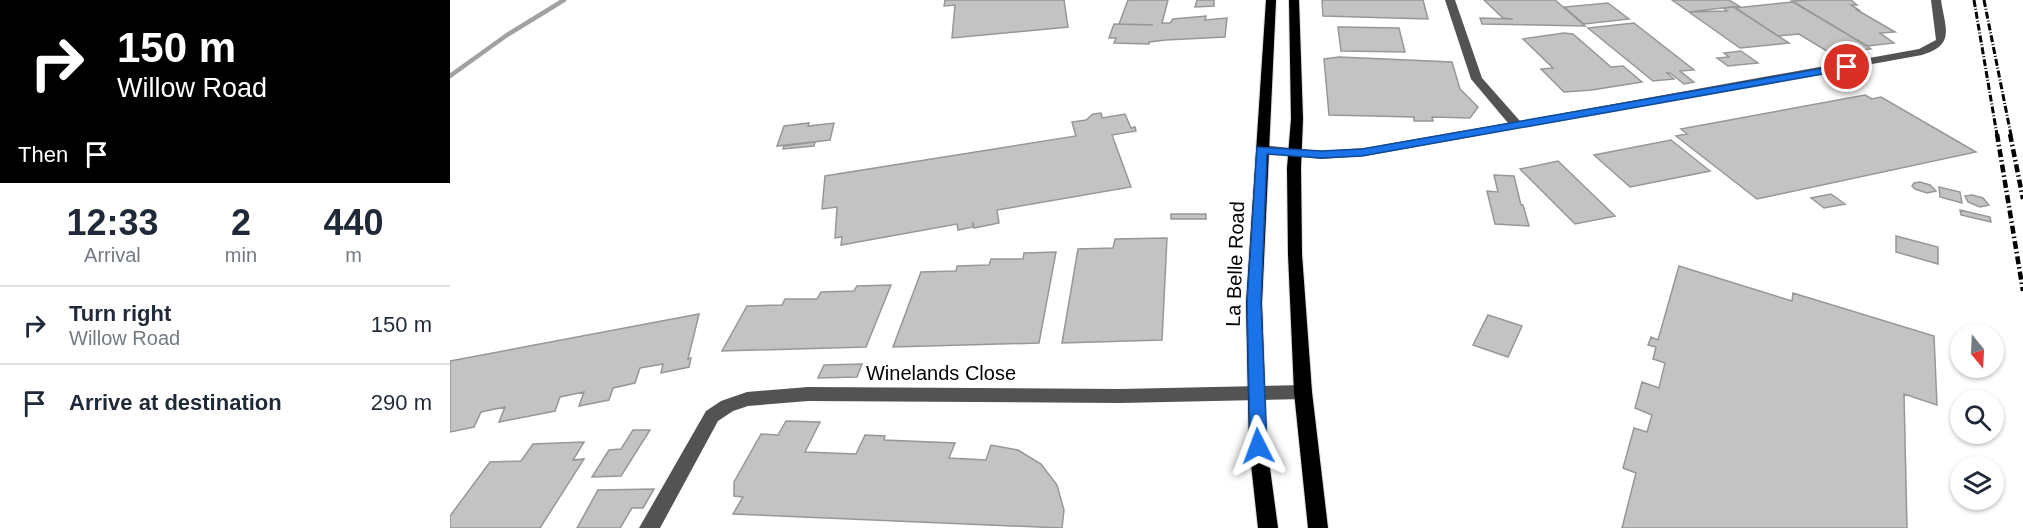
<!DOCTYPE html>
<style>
:root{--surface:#fff;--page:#f6f6f7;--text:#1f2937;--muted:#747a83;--line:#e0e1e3}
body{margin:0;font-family:Helvetica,sans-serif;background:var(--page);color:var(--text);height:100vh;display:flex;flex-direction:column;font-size:22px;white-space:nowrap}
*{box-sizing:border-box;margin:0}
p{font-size:20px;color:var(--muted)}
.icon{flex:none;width:33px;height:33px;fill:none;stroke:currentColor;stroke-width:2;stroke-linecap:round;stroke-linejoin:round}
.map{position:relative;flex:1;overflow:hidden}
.sheet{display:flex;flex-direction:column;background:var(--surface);width:450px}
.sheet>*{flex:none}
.guide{background:#000;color:#fff;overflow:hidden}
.needle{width:39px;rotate:162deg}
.fabs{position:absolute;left:1500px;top:324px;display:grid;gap:12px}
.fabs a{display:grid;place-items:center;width:54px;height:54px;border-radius:50%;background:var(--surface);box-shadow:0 2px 4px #0004;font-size:30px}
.pin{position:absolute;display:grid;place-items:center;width:51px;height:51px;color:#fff;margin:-26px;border:3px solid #fff;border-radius:50%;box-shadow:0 2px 6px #0007}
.me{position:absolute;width:66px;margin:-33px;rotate:357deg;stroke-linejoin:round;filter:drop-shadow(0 0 4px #0008)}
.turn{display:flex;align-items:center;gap:21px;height:126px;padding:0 18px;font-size:27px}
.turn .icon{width:78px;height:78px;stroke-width:2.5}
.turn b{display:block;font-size:42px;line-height:51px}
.then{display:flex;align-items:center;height:57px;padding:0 18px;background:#0003;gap:12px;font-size:22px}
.eta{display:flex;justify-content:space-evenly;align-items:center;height:102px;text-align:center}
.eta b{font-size:36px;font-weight:700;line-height:42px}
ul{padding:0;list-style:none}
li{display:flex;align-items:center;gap:18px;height:78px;padding:0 18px;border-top:2px solid var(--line)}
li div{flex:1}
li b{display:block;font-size:22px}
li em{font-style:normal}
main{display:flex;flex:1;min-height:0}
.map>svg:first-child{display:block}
</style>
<main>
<section class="sheet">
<div class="guide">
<div class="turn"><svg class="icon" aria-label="right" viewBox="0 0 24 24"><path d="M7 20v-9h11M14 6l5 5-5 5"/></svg><div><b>150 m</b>Willow Road</div></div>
<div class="then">Then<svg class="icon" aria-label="arrive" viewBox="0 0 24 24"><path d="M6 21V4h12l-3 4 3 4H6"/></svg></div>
</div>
<div class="eta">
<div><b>12:33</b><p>Arrival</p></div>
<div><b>2</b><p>min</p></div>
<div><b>440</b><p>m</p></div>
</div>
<ul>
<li><svg class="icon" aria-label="right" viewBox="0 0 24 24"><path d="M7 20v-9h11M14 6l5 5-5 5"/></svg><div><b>Turn right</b><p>Willow Road</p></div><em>150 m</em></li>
<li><svg class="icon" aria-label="arrive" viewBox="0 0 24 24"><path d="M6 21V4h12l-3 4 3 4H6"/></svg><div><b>Arrive at destination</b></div><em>290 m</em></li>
</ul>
</section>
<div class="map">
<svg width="1573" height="528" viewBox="0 0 1573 528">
<rect width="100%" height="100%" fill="#fff"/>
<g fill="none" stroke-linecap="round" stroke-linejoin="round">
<path stroke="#a1a1a1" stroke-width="4.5" d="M0,76L57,35L114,0"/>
</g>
<path fill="#c3c3c3" stroke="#979797" stroke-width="1.5" d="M495,0H614L618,27L502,38L505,5L494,6Z
M678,0H718L712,23H720L723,19L756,16L755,20L777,18L775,37L716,40L699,42V44L664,43L666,38H659L664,24L703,25L669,24Z
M747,0H764V6L745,7Z
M872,0H973L978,19L873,16Z
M1034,0H1105L1135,26L1032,24L1030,18L1063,19L1053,18Z
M1222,0H1279L1289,6L1239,12Z
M1357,0H1401L1407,5H1401L1409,10H1407L1445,32L1430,33L1444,43L1417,46L1342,1Z
M1343,2L1417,46L1421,49L1380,53L1349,34L1328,36L1285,8Z
M1158,3L1179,19L1134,24L1114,7Z
M1284,7L1339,43L1290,48L1239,12L1277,11L1273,8Z
M1184,23L1244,70L1230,71L1244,82L1234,84L1220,73H1217L1224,79L1203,81L1138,28Z
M888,27L949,28L955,52L891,51Z
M1114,33L1123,34L1161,67L1173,66L1192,82L1142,90L1114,92L1091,69L1103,68L1073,39Z
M1291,51L1308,63L1278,66L1267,58L1279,57L1274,53Z
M889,57L1002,62L1010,89L1028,107L1020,118L982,117L983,121H964V117L879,115L874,59Z
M1415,95L1422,99L1431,97L1526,152L1307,199L1226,136L1237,134L1231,129Z
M651,113L652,118L675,114L681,128L685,127L686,131L662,135L681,187L547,210L549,223L524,228L523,222V227L508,230L507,224L391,245L392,237L385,238L387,207L372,209L375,176L626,136L622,122L636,120L643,114Z
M359,123L358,126L384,123L380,140L327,146L334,126Z
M1221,140L1260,171L1180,187L1144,155Z
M365,142L364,146L333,149L334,146Z
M1108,161L1165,216L1125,224L1070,169Z
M1044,175L1064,176L1071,205H1073L1079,226L1045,224L1037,191L1048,192Z
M1470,182L1480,185L1486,191L1477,193L1465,189L1462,186L1464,183Z
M1489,187L1510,192L1512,203L1490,197Z
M1381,194L1395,204L1374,208L1361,198Z
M1522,195L1533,198L1539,205L1530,207L1518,202L1515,196Z
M1510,210L1540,217L1541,222L1511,215Z
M721,214H756V219H721Z
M1446,236L1488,247V264L1446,252Z
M717,238L712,340L612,343L628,249L663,248L665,239Z
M606,252L589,343L443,347L471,272L506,271L507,266L539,265L541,259H573L574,253Z
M1229,266L1342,301L1343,293L1484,336L1487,405L1454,394L1457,528H1172L1186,473L1173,468L1184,428L1197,432L1202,415L1185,408L1192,382L1209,388L1215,363L1203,359L1206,347L1198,345L1201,337L1208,340Z
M441,285L416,347L272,351L297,306L332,305L335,299H367L371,292L404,291L407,286Z
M249,314L238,359L241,358L239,367L211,373L213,364L190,368L185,383L163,388L159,400L129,406L134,392L110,397L105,411L49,422L55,407L31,412L24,427L0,432V361Z
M1038,315L1072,326L1058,357L1023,345Z
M412,364L407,377L368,378L374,365Z
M336,421L370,422L355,452L406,454L415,435L435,436L434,440L505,443L499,458L536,460L541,445L568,450L591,464L607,485L614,510L612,528L283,514L293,497L284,496V482L311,434L328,435Z
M183,430H200L171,476L142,477L159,450L171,449Z
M134,442L123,460L134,459L90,528H0V516L40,462L71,461L83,444Z
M204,489L193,508H182L170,528H127L148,490Z"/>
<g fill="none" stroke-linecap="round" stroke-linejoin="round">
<g stroke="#dbdbdb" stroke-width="2">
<path id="major" d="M816,0H826L812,303L817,446L828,528H808L799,446L796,303Z
M839,0H849L853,119L851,168L852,254L862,392L878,528H858L844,392L838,254L837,168L841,119Z"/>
</g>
<path fill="#535353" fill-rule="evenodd" d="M995,0H1005L1032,78L1070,121L1469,49L1486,40L1481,0H1491C1495,28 1506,45 1472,55L915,156L871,159L807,152V146L811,145L871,151L915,148L1058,123L1021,79Z
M853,385L859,387L862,392L859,397L853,399L670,403L358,401L298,406L283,411L268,421L210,528H189L256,411L271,401L297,392L358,387L670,389Z"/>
<use href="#major" fill="#000" fill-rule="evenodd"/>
<path stroke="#000" stroke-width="3" stroke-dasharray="7 2 1 2" stroke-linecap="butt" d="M1524,0L1547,135
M1534,0L1561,135"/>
<path stroke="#000" stroke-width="4.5" stroke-dasharray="8 3 1.5 3" stroke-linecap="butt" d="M1547,134L1573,291
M1560,134L1573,199"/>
</g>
<path fill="#1a73e8" stroke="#114b97" stroke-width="1.5" d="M1397,64L1402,67L1401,69L912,156L871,158L817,154L811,303L817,446L815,451H802L800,446L797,303L807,147L871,151L912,149Z"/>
<g text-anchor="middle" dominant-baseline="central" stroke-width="6" stroke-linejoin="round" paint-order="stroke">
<g font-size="20" fill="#000" stroke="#fff">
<text transform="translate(785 264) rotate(-88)">La Belle Road</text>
<text x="491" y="373">Winelands Close</text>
</g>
</g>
</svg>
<div class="fabs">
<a><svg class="needle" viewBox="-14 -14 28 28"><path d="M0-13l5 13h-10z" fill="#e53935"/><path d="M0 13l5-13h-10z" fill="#747a83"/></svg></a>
<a><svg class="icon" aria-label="search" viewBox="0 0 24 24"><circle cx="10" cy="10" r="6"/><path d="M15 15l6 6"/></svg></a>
<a><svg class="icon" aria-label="layers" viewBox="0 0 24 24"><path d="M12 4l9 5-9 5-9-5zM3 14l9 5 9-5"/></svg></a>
</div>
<div class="pin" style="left:1397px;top:67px;background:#d93025"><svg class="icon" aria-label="arrive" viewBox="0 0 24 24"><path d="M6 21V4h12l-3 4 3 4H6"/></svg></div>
<svg class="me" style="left:808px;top:446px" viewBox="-20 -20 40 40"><path d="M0-17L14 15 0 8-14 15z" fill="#1a73e8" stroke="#fff" stroke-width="4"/></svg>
</div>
</main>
